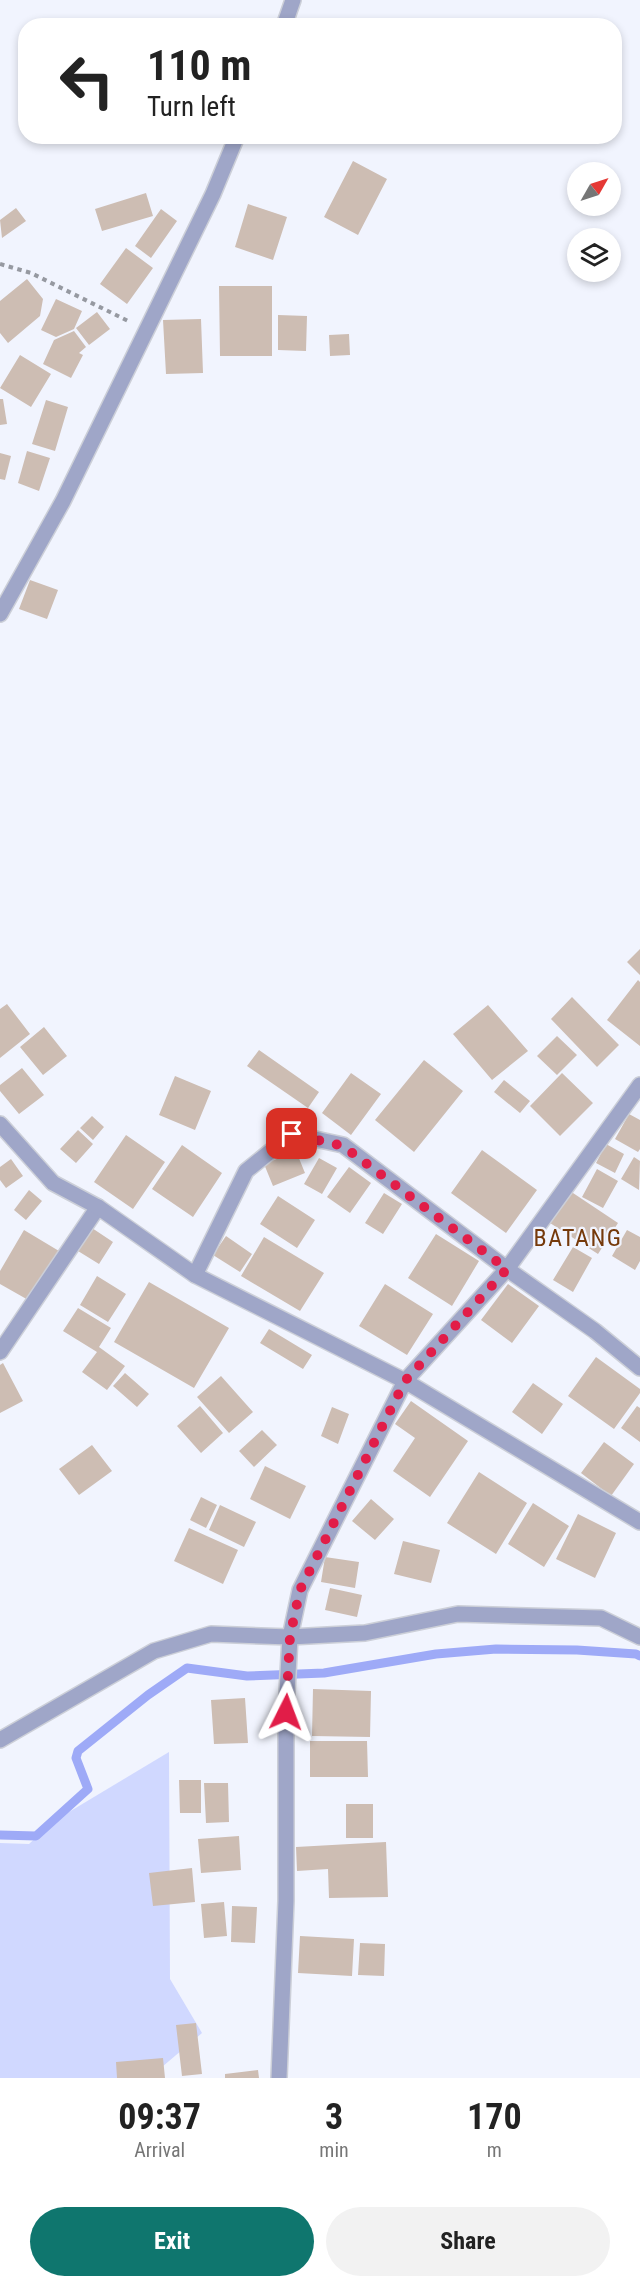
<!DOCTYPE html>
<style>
:root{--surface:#fff;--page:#f2f2f2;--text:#222;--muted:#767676;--accent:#0f766e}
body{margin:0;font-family:"Roboto Condensed",sans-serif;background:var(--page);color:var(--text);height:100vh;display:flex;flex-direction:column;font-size:22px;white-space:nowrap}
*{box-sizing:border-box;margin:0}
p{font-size:20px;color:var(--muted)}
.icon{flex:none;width:33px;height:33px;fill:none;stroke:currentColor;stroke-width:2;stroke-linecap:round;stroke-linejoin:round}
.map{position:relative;height:2078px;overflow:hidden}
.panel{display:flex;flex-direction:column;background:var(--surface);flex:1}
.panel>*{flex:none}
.guide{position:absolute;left:18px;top:18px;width:604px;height:126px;border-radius:24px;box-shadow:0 3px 9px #0003;background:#fff;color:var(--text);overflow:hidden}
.needle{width:39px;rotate:51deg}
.controls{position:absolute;left:567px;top:162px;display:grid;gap:12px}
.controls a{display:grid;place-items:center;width:54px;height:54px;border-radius:50%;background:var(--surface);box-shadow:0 3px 9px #0003;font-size:30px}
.pin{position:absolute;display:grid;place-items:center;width:51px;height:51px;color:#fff;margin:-26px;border-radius:12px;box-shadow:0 3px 9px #0006}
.me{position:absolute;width:66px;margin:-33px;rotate:3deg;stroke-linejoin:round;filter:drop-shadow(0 0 4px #0008)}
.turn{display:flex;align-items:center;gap:21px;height:126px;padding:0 30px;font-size:27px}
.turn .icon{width:78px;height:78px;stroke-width:2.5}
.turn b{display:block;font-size:42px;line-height:51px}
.eta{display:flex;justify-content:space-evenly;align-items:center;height:102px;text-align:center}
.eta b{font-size:36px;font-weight:700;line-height:42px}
.action{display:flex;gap:12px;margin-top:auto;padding:12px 30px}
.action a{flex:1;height:69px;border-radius:36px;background:var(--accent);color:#fff;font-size:24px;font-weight:700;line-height:69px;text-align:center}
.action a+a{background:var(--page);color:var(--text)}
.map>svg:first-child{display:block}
</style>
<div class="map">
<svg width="640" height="2078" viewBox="0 0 640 2078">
<rect width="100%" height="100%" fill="#f1f4fe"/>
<path fill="#d0d8ff" d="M169,1752L170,1979L202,2033L149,2078H0V1843L29,1844L54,1821Z"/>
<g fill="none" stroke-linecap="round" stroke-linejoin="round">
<path stroke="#9eaaf7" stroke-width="9" d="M0,1835L36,1836L88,1789L76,1758L78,1751L148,1695L187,1668L247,1676L324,1673L436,1654L496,1649L577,1650L636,1654L640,1656"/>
</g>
<path fill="#cdbdb3" d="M353,161L387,179L358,235L324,217Z
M146,193L153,216L102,231L95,209Z
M248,204L287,217L273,260L235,247Z
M16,208L26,221L2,238L0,220Z
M161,209L177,221L151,258L135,246Z
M126,248L153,268L127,304L100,284Z
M27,279L43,299L40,316L8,343L0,333V301Z
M219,286H272V356H220Z
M56,299L82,311L74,329L56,337L41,330Z
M97,312L110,329L89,345L76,328Z
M278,315L307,316L306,351L278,350Z
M201,319L203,373L166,374L163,320Z
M74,331L86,347L79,353L83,355L71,378L43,364L54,340Z
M349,334L350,355L330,356L329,335Z
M20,355L51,374L31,407L0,388Z
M0,399H3L7,424L0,425Z
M46,400L68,407L55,451L32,444Z
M27,451L50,458L39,491L18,483Z
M0,453L11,456L5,480L0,479Z
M30,580L58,590L47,619L19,609Z
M640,949V975L627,962Z
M638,980L640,982V1046L607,1020Z
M572,997L619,1045L597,1067L551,1019Z
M7,1004L30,1034L0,1058V1009Z
M488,1005L528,1051L492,1080L453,1034Z
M44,1027L67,1056L43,1075L20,1047Z
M557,1036L577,1055L557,1075L537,1056Z
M259,1050L319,1092L308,1108L247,1066Z
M424,1060L463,1091L414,1152L375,1120Z
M22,1068L44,1095L19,1114L0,1091V1085Z
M351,1073L381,1094L351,1135L322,1113Z
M562,1073L593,1103L560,1136L530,1106Z
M175,1076L211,1091L195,1130L159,1115Z
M504,1080L530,1101L520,1113L494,1092Z
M629,1114L640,1120V1149L638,1152L615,1139Z
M92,1116L104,1127L93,1140L80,1128Z
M78,1130L93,1144L76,1163L60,1149Z
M126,1135L165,1162L133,1209L94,1182Z
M606,1144L624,1154L615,1173L596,1163Z
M182,1145L222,1173L193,1217L152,1189Z
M482,1150L537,1190L506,1233L451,1193Z
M296,1151L305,1173L273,1186L264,1164Z
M634,1157L640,1161L639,1190L621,1179Z
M319,1158L337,1168L322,1194L304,1184Z
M11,1159L23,1176L6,1188L0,1180V1167Z
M349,1167L371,1183L350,1213L327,1197Z
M597,1169L618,1181L603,1208L582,1197Z
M29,1190L42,1201L26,1220L14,1210Z
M570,1191L618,1223L598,1254L550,1223Z
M384,1193L402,1204L383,1234L365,1223Z
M278,1196L315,1220L297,1248L260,1224Z
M92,1228L113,1242L99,1264L78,1251Z
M24,1230L59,1251L30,1301L0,1284V1271Z
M627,1230L640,1237V1261L635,1270L612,1256Z
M436,1234L479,1261L452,1306L408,1278Z
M226,1236L252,1254L240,1272L213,1255Z
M264,1237L324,1273L300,1311L241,1276Z
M573,1247L592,1258L573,1292L553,1280Z
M97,1276L126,1294L108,1322L80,1305Z
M149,1282L229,1328L194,1388L114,1342Z
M385,1284L433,1314L407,1355L359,1326Z
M508,1284L539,1306L512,1343L481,1320Z
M78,1308L111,1328L99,1347L125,1366L107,1390L82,1372L97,1352L63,1331Z
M269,1329L312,1355L303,1369L260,1343Z
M596,1357L640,1389V1393L614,1429L568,1396Z
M3,1363L23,1401L0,1413V1365Z
M125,1373L149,1394L137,1407L113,1386Z
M221,1376L253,1412L229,1433L197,1397Z
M533,1383L563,1404L542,1434L512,1412Z
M411,1401L468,1441L430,1497L393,1471L415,1438L395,1424Z
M200,1406L223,1433L201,1453L177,1426Z
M637,1406L640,1408V1442L621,1428Z
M332,1407L349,1414L338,1444L321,1436Z
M262,1430L277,1445L254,1467L239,1451Z
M604,1442L634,1464L611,1496L581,1473Z
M92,1445L112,1471L79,1495L59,1469Z
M265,1466L306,1486L290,1519L250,1499Z
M479,1472L527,1503L496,1554L447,1523Z
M201,1497L217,1505L206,1528L190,1520Z
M371,1499L394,1519L375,1540L352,1521Z
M533,1503L569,1526L544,1567L508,1544Z
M220,1505L256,1522L244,1547L209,1530Z
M578,1514L616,1533L595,1578L556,1559Z
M189,1528L238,1550L223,1584L174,1561Z
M403,1541L440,1550L431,1583L394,1574Z
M325,1557L359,1562L355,1588L321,1582Z
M330,1588L362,1595L357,1617L325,1610Z
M313,1689L371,1691L370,1737L312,1736Z
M245,1698L248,1743L214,1744L211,1700Z
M310,1741H367L368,1777H310Z
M179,1780H201V1813H180Z
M204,1783H228L229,1822L206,1823Z
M346,1804H373V1838H346Z
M239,1836L241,1870L201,1873L198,1839Z
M386,1842L388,1897L329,1898L328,1869L297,1871L296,1847Z
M192,1868L195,1902L153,1906L149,1873Z
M224,1902L227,1936L204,1938L201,1904Z
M232,1906L257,1907L255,1943L231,1942Z
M300,1936L354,1939L352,1976L298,1973Z
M360,1943L385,1944L384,1976L358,1975Z
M196,2023L202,2074L182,2076L176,2025Z
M163,2058L165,2078H117L116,2062Z
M258,2070L259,2078H225V2074Z"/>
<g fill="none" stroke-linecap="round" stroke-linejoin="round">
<g stroke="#cccfd8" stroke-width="18">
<path id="minor" d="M640,1085L507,1269L405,1381L640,1522
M195,1275L246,1171L292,1134L343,1145L507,1269L595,1331L640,1368
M0,1352L98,1207
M0,1740L154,1651L211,1634L290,1637L365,1633L458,1614L601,1618L640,1637"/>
</g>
<g stroke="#cccfd8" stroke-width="18">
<path id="tertiary" d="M284,26L293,0
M0,614L63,501L213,194L237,136
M0,1124L53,1183L98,1207L195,1275L405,1381L300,1590L290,1637L286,1711V1901L279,2078"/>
</g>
<path stroke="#9699a1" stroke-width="4" stroke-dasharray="4.5 4.5" stroke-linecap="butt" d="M0,264L31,273L128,321"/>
<use href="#minor" stroke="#9fa6c8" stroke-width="15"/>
<use href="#tertiary" stroke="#9fa6c8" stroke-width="15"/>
</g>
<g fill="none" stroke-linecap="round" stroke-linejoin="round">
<path stroke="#e11d48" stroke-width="10" stroke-dasharray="0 18" d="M286,1712L290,1636L300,1590L405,1381L507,1269L343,1146L292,1134"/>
</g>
<g text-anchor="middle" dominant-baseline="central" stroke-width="4.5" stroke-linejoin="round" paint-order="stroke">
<g font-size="24" letter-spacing="1.5" fill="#75390a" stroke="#f1f4fe">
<text x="578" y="1238">BATANG</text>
</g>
</g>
</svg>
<div class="controls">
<a><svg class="needle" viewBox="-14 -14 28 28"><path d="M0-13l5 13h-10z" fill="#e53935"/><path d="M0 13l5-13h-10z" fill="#767676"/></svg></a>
<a><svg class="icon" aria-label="layers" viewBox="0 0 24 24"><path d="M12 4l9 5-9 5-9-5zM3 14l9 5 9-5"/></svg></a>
</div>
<div class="pin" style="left:292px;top:1134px;background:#d93025"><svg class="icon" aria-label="arrive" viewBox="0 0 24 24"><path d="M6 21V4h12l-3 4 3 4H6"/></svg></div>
<svg class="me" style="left:286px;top:1712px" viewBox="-20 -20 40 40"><path d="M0-17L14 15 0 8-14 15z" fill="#e11d48" stroke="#fff" stroke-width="4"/></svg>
<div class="guide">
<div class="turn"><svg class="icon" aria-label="left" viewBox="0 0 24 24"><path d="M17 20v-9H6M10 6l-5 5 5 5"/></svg><div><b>110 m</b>Turn left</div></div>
</div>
</div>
<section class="panel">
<div class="eta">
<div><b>09:37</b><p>Arrival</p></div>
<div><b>3</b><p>min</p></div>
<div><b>170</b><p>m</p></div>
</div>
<div class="action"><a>Exit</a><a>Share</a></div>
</section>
